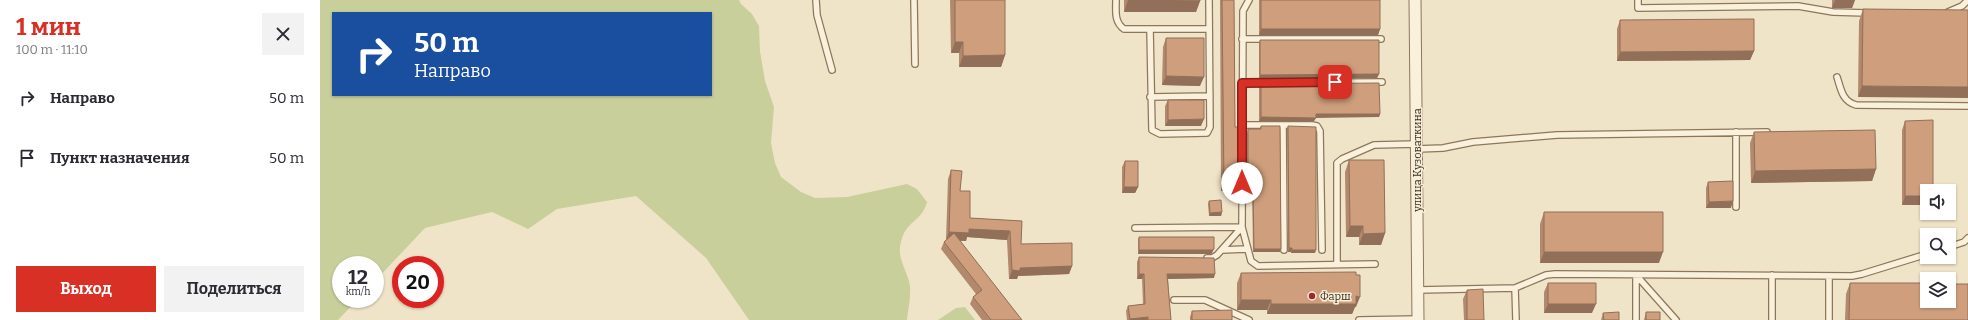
<!DOCTYPE html>
<html lang="ru">
<meta charset="utf-8">
<style>
:root{--surface:#fff;--page:#f2f2f3;--text:#2b2b33;--muted:#7c7c81;--accent:#d93025}
body{margin:0;font-family:Bitter,serif;background:var(--page);color:var(--text);height:100vh;display:flex;flex-direction:column;font-size:15px;white-space:nowrap}
*{box-sizing:border-box;margin:0}
p{font-size:13px;color:var(--muted)}
.icon{flex:none;width:22px;height:22px;fill:none;stroke:currentColor;stroke-width:2;stroke-linecap:round;stroke-linejoin:round}
.map{position:relative;flex:1;overflow:hidden}
.drawer{display:flex;flex-direction:column;background:var(--surface);width:320px}
.drawer>*{flex:none}
.hud{position:absolute;left:12px;top:12px;width:380px;height:84px;border-radius:0px;box-shadow:0 1px 3px #0004;background:#1a4fa0;color:#fff;overflow:hidden}
.buttons{position:absolute;left:1600px;top:184px;display:grid;gap:8px}
.buttons a{display:grid;place-items:center;width:36px;height:36px;border-radius:0px;background:var(--surface);box-shadow:0 1px 3px #0004;font-size:20px}
.speed{position:absolute;left:12px;top:256px;display:flex;gap:8px;font-size:20px;font-weight:700;text-align:center}
.speed>*{display:grid;place-content:center;width:52px;height:52px;border-radius:50%;background:var(--surface);box-shadow:0 1px 3px #0004;line-height:1}
.speed small{font-size:10px;font-weight:400}
.speed .limit{border:6px solid #d22;background:#fff;color:#111}
.pin{position:absolute;display:grid;place-items:center;width:34px;height:34px;color:#fff;margin:-17px;border-radius:8px;box-shadow:0 2px 6px #0006}
.me{position:absolute;width:44px;margin:-22px;rotate:0deg;stroke-linejoin:round;filter:drop-shadow(0 0 3px #0008)}
.turn{display:flex;align-items:center;gap:14px;height:84px;padding:0 16px;font-size:18px}
.turn .icon{width:52px;height:52px;stroke-width:2.5}
.turn b{display:block;font-size:28px;line-height:34px}
.round{display:grid;place-items:center;flex:none;width:42px;height:42px;border-radius:0px;background:var(--page)}
.overview{display:flex;align-items:center;justify-content:space-between;height:68px;padding:0 16px}
h1{font-size:24px;font-weight:700;line-height:30px;color:var(--accent)}
.cta{display:flex;gap:8px;margin-top:auto;padding:8px 16px}
.cta a{flex:1;height:46px;border-radius:0px;background:var(--accent);color:#fff;font-size:16px;font-weight:700;line-height:46px;text-align:center}
.cta a+a{background:var(--page);color:var(--text)}
ul{padding:0;list-style:none}
li{display:flex;align-items:center;gap:12px;height:60px;padding:0 16px}
li div{flex:1}
li b{display:block;font-size:15px}
li em{font-style:normal}
main{display:flex;flex:1;min-height:0}
.map>svg:first-child{display:block}
</style>
<main>
<section class="drawer">
<div class="overview"><div><h1>1 мин</h1><p>100 m · 11:10</p></div><a class="round"><svg class="icon" aria-label="close" viewBox="0 0 24 24"><path d="M6 6l12 12M18 6L6 18"/></svg></a></div>
<ul>
<li><svg class="icon" aria-label="right" viewBox="0 0 24 24"><path d="M7 20v-9h11M14 6l5 5-5 5"/></svg><div><b>Направо</b></div><em>50 m</em></li>
<li><svg class="icon" aria-label="arrive" viewBox="0 0 24 24"><path d="M6 21V4h12l-3 4 3 4H6"/></svg><div><b>Пункт назначения</b></div><em>50 m</em></li>
</ul>
<div class="cta"><a>Выход</a><a>Поделиться</a></div>
</section>
<div class="map">
<svg width="1648" height="320" viewBox="0 0 1648 320">
<rect width="100%" height="100%" fill="#f0e4c8"/>
<path fill="#c9cf9b" fill-rule="evenodd" d="M0,0H419L421,4L432,14L439,26L440,51L445,81L454,107L451,143L455,163L461,177L481,192L495,198L527,197L587,184L597,189L607,202C602,222 586,220 581,242C576,258 588,271 590,286C591,298 588,309 587,320H429L386,258L316,196L237,209L208,229L172,212L105,228L55,281V265H21V299H38L18,320H0ZM13,13H391V95H13Z
M645,307L655,320H618L636,308Z"/>
<g fill="none" stroke-linecap="round" stroke-linejoin="round">
<g stroke="#8d765c" stroke-width="8">
<path id="service" d="M496,0L497,15L512,70
M594,0L595,64
M796,0C796,11 794,22 804,29H889
M1318,0V8L1478,6L1513,12L1547,13
M1628,12L1642,6L1648,0
M830,29L832,130L840,134L887,133L890,127L889,0
M922,39H1061
M1517,77C1521,89 1522,101 1536,105L1648,106
M922,83L1062,82
M830,97L890,96
M922,125H992L997,126L1000,131L1002,250
M963,125L964,250
M1416,132V207
M1097,149L1123,148L1153,142L1237,135L1447,132
M815,228L922,227L931,261L938,266L1055,264
M1629,247L1644,242L1648,238
M902,250L926,249
M887,258H892L897,255L922,227L923,11L929,0
M1017,264V163L1022,159L1054,145L1097,144
M1316,275L1356,320
M1316,275V320
M1195,288L1196,320
M1098,290L1195,288L1226,275L1235,274L1532,276L1542,274L1607,254
M854,300H885L929,320
M1039,320L1098,319
M1452,320V275
M1509,320V276"/>
</g>
<g stroke="#8d765c" stroke-width="13">
<path id="minor" d="M1095,0L1098,320"/>
</g>
<use href="#service" stroke="#faf1dc" stroke-width="5.5"/>
<use href="#minor" stroke="#faf1dc" stroke-width="11"/>
</g>
<path fill="#b2896c" d="M630,0H685V55L681,67H639V53H631Z
M804,0H880V1L876,12H804Z
M900,0H914L915,127L918,191H901Z
M939,0H1060V29L1058,35H939Z
M1512,0H1535L1532,8H1512Z
M1543,9L1648,10L1538,97L1539,21Z
M1300,20L1434,51L1430,60L1297,61V29Z
M846,38L880,86L842,85L843,47Z
M940,40L1059,74L1057,78L939,79V43Z
M941,84L1060,114L1059,117H996L994,121H939V87Z
M848,100L881,126H845V106Z
M1585,121L1607,191V205H1582V130Z
M941,126L960,252H933L932,191H926L927,133L928,129H939Z
M968,126L995,253H971V252H968L967,129Z
M1434,132L1556,169L1552,181L1431,183L1430,143Z
M1029,160L1065,233L1061,245H1039V237H1026L1025,172Z
M805,161L818,187L815,193H802V167Z
M631,170L640,191L650,218L702,221L701,244L752,266L749,274L698,276L697,279H689L687,240L647,237L646,241H640L702,320H662L650,304L653,297L656,294L621,249L624,242L626,240L628,179Z
M1388,182L1411,208H1386V188Z
M889,201L902,212L901,216H889L888,204Z
M1224,212L1339,263H1220V224Z
M819,237L892,253L891,254H818V240Z
M819,257L894,278L848,279L851,320H807L806,311L808,306L823,304L822,279H817V262Z
M921,273L1036,307H1035L1032,314H947V310H917V283Z
M1228,283L1272,313H1224V292Z
M1530,283L1648,320H1525L1526,294Z
M1147,290L1164,320H1144L1143,299Z
M872,311L912,320H870V317Z
M1326,312L1340,320H1324Z
M1283,313L1299,320H1281Z"/>
<path fill="#916f58" d="M808,0L880,1L876,12H804Z
M1515,0H1535L1532,8H1512Z
M941,29H1060L1058,35H939Z
M635,42H643L639,53H631Z
M1434,51L1430,60L1297,61L1300,52Z
M685,55L681,67H639L643,56Z
M1059,74L1057,78L939,79L940,75Z
M846,76L884,77L880,86L842,85Z
M1542,86L1648,87V98L1538,97Z
M996,114H1060L1059,117L994,118Z
M941,117L996,118L994,121H939Z
M884,119L881,126H845L848,120Z
M1556,169L1552,181L1431,183L1435,171Z
M904,185H920L918,191H901Z
M804,187H818L815,193H802Z
M928,187H933L932,191H926Z
M1585,196H1607V205H1582Z
M1413,201L1411,208H1386L1389,202Z
M902,212L901,216H889L890,213Z
M1030,226H1043L1039,237H1026Z
M649,229L690,231L687,240L647,237L646,241L626,240L629,232Z
M1065,233L1061,245H1039L1043,234Z
M969,248H972L971,252H968Z
M894,249L892,253L891,254H818L819,250Z
M934,249H961L960,252H933Z
M972,250H996L995,253H971Z
M1224,252H1343L1339,263H1220Z
M752,266L749,274L698,276L697,279H689L692,270L700,268Z
M819,274H824L822,279H817Z
M847,274H895L894,278L846,279Z
M1036,296L1040,297L1036,307H1035L1032,314H947L951,304Z
M921,300H951L947,310H917Z
M1228,304H1276L1272,313H1224Z
M828,317L827,320H809L810,319Z"/>
<path fill="#cf9f7d" stroke="#916f58" d="M635,0H685V55L643,56V42H635Z
M808,0H880V1Z
M902,0H914L915,127H920V185H904Z
M941,0H1060V29H941Z
M1543,9L1648,10V87L1542,86Z
M1434,19V51L1300,52V20Z
M846,38H884V77L846,76Z
M940,40H1059V74L940,75Z
M1059,83L1060,114H996V118L941,117V84Z
M848,100H884V119L848,120Z
M1613,120V191H1607V196H1585V121Z
M941,126H960L961,249H934L933,187H928V129H941Z
M968,126L996,127V250H972V248H969Z
M1555,130L1556,169L1435,171L1434,132Z
M1029,160H1064L1065,233L1043,234V226H1030Z
M805,161H818V187H804Z
M631,170L642,171L640,191H650V218L702,221L701,244L752,243V266L700,268V271L692,270L690,231L649,229V233L629,232Z
M1413,181V201L1389,202L1388,182Z
M901,200L902,212L890,213L889,201Z
M1224,212H1343V252H1224Z
M634,233L702,320H671L653,297L662,290L624,242Z
M819,237H894V249L892,250H819Z
M819,257L894,258L895,274H847L851,320H828V317L810,319L808,306L825,304L824,274H819Z
M1036,272V275H1040V297L1036,296V304H951V300H921V273Z
M1228,283H1276V304H1228Z
M1530,283H1607V301H1629V284H1648V320H1529Z
M1163,289L1164,320H1147V290Z
M912,310V320H872V311Z
M1299,312V320H1284L1283,313Z
M1326,312H1340V320H1326Z"/>
<g fill="none" stroke-linecap="round" stroke-linejoin="round">
<g stroke="#8d1f18" stroke-width="10">
<path id="route" d="M922,183V83L1015,82"/>
</g>
<use href="#route" stroke="#d93025" stroke-width="7"/>
</g>
<circle fill="#9e2a2b" stroke="#f7eed8" stroke-width="1.5" cx="992" cy="296" r="4"/>
<g text-anchor="middle" dominant-baseline="central" stroke-width="3" stroke-linejoin="round" paint-order="stroke">
<g font-size="11" fill="#3d2e20" stroke="#f7eed8">
<text transform="translate(1097 160) rotate(-90)">улица Кузоваткина</text>
</g>
<g font-size="11" fill="#3d2e20" stroke="#f7eed8" text-anchor="start">
<text x="1000" y="296">Фарш</text>
</g>
</g>
</svg>
<div class="buttons">
<a><svg class="icon" aria-label="sound" viewBox="0 0 24 24"><path d="M4 9h4l5-4v14l-5-4H4zM17 9q2 3 0 6"/></svg></a>
<a><svg class="icon" aria-label="search" viewBox="0 0 24 24"><circle cx="10" cy="10" r="6"/><path d="M15 15l6 6"/></svg></a>
<a><svg class="icon" aria-label="layers" viewBox="0 0 24 24"><path d="M12 4l9 5-9 5-9-5zM3 14l9 5 9-5"/></svg></a>
</div>
<div class="speed"><div>12<small>km/h</small></div><div class="limit">20</div></div>
<div class="pin" style="left:1015px;top:82px;background:#d93025"><svg class="icon" aria-label="arrive" viewBox="0 0 24 24"><path d="M6 21V4h12l-3 4 3 4H6"/></svg></div>
<svg class="me" style="left:922px;top:183px" viewBox="-20 -20 40 40"><circle r="19" fill="#fff"/><path d="M0-13L10 11 0 6-10 11z" fill="#d93025"/></svg>
<div class="hud">
<div class="turn"><svg class="icon" aria-label="right" viewBox="0 0 24 24"><path d="M7 20v-9h11M14 6l5 5-5 5"/></svg><div><b>50 m</b>Направо</div></div>
</div>
</div>
</main>
